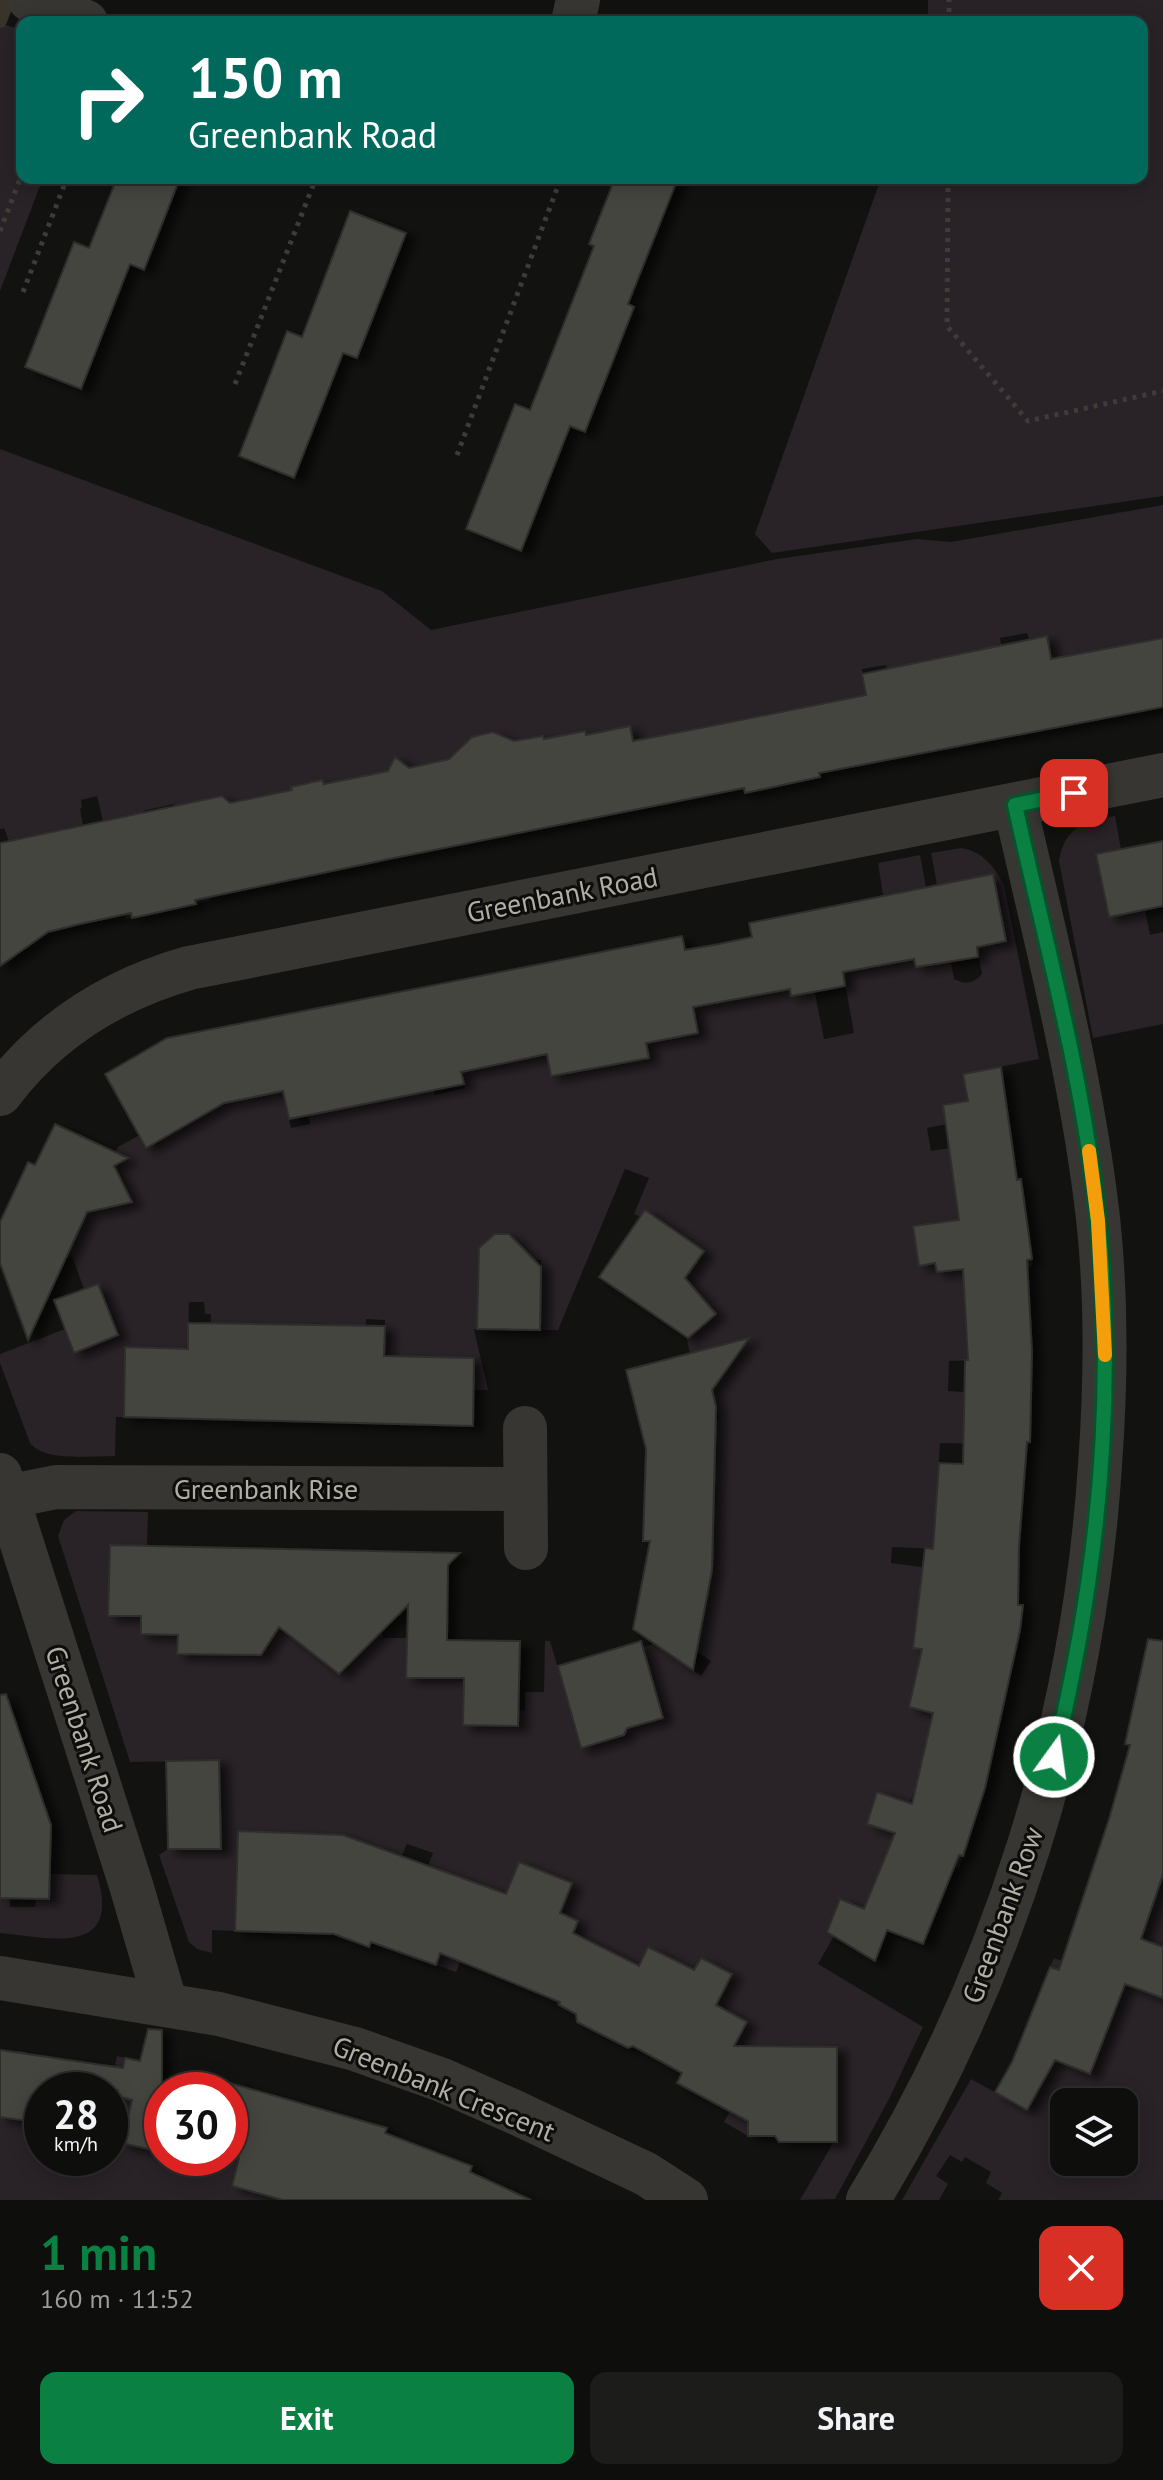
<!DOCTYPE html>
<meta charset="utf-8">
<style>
:root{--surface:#0e0e0d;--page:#1c1c1b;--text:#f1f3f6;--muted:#9b9c9d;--line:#2e2e2e;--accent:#0b8043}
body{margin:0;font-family:"PT Sans",sans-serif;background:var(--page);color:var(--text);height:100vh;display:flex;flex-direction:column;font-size:30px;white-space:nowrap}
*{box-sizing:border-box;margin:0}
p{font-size:26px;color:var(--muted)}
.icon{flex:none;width:44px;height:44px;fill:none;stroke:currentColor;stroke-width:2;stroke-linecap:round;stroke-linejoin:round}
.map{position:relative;height:2200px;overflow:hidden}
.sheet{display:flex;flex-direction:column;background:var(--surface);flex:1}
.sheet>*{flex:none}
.banner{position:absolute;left:16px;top:16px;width:1132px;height:168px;border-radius:16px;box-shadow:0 4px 20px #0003,0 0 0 2px var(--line);background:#00695c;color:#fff;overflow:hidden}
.buttons{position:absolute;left:1050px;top:2088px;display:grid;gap:16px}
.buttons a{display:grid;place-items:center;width:88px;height:88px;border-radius:16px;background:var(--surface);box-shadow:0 4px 20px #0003,0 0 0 2px var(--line);font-size:40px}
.speed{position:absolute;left:24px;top:2072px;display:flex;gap:16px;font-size:40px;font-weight:700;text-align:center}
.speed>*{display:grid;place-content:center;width:104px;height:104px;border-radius:50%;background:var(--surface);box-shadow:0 4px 20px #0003,0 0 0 2px var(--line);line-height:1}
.speed small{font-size:20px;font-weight:400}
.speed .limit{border:12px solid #d22;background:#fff;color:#111}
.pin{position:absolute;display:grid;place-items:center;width:68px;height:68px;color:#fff;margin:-34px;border-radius:16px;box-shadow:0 4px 12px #0006}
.me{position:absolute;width:88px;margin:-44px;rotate:14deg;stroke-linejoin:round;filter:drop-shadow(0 0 6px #0008)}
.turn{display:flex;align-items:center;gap:28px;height:168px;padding:0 40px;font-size:36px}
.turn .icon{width:104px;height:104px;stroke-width:2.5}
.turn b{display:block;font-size:56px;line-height:68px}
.round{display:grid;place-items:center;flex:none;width:84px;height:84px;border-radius:16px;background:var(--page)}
.headline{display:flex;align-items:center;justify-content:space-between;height:136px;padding:0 40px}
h1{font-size:48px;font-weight:700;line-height:60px;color:var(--accent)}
.primary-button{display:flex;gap:16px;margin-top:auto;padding:16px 40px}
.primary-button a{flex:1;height:92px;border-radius:16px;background:var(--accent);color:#fff;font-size:32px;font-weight:700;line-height:92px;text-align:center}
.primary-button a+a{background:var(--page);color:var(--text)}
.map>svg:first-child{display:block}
</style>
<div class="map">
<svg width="1163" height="2200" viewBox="0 0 1163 2200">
<defs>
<filter id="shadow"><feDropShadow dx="9" dy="5" stdDeviation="4" flood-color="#0009"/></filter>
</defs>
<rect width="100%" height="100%" fill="#121211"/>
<path fill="#292227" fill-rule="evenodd" d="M928,0H1163V496L772,553L755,534L881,178H1142V22H928Z
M0,23L22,30V178H43L0,291Z
M0,449L382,591L431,630L777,559L917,539L951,542L1163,505V638L1156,639L1163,677V707L1154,709L1142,642L1081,653L1086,680L1051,660L1047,636L1029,639L1027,633L1000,638L1005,669L996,739L990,740L986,714L897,690L909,757L904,758L886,665L862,669L866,695L811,706L823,772L819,773L813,744L797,747L789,710L726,723L738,789L646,808L630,727L597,733L600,749L552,759L565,824L560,825L543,736L506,743L493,733L472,737L462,747L481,841L458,845L440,761L425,764L428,782L405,765L390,768L385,778L324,784L322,780L291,787L309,876L302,878L296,847L267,795L230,803L222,796L209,798C196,822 212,869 218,895L210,896L211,900L196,904L174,804L143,811L149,844L132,918L126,919L97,796L81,800L82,807L80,809L83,825L29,837L50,931L43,932L4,828L0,829Z
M1115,816L1121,849L1096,854L1109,916L1145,910L1150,935L1163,932V1024L1093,1038L1059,861C1065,826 1084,822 1115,816Z
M961,848C982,851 995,867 1004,885L1039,1059L963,1074L976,1100L944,1105L947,1124L927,1128L931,1151L950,1148L955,1179L1016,1170L1018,1180L986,1204L957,1208L959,1220L913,1226L919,1266L935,1263L937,1272L1032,1259V1267H1027L1028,1274L963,1278L967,1355L1032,1352V1358L949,1361L948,1391L964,1392V1441L1030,1442V1445L940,1443L936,1505L956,1550L892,1547L891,1563L938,1569L915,1628L913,1648L1003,1659L933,1713L921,1773L910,1803L877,1792L867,1824L963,1856L959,1868L955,1867L949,1879L887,1854L864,1909L827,1932L834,1936L818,1964L923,2027L889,2099L835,2199L800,2200L837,2136L836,2047L748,2097V2136L724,2122L735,2103L728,2057L746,2022L716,2005L732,1974L700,1958L650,2055L644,2052L678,1962L649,1947L639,1966L577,1970L559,2005L556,2004L579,1955L570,1942L578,1921L560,1913L572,1883L519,1862L506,1894L499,1892L469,1965L460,1962L456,1972L436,1965L461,1889L428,1866L433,1853L407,1844L402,1855L384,1849L352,1941L346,1939L347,1934L328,1890L330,1834L272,1832L237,1862L235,1931L212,1930V1953L197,1949L189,1942L159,1855L168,1849L221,1848L219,1761L130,1762L58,1536L64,1520L76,1511L148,1512L147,1545H110L108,1615L141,1616V1634L211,1637L221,1655H261L272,1638L273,1620L382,1633L383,1638H407V1678H443V1639L464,1640L463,1725L518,1726L519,1711L525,1710V1692H544L545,1641H550L577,1732L605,1741L624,1735L627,1728L663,1718L643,1647L654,1644L701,1676L711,1661L636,1611L702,1623L713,1564L648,1551L649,1545L712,1557L715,1453L646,1450L643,1438L719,1419L709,1379L690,1354L687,1339L716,1314L698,1293L663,1311L704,1251L646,1211L641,1217L634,1214L649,1178L625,1169L558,1330H540L541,1260L478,1259L477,1329H474L488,1390H473L474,1358L389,1356L387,1424H383L385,1320L366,1319V1326L303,1325L300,1421L209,1419L211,1314H205L204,1302H189L188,1349L125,1348L124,1417H116L115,1456C92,1456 44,1462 30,1443L0,1363V1354L65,1329L74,1353L98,1343L93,1312L107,1307L98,1284L84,1289L72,1256L39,1268L32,1252L0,1264V1221L48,1231L104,1175L118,1147L154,1127L162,1139L201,1116L194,1104L281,1084L291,1128L310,1124L288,1015L426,1056L435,1095L465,1088L451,1017L519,1060L547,1054L551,1077L568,1074L552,992L648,1057L627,947L631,946L669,1039L697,1033L693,1007L790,989L791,995L797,994L783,916L799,913L824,1039L854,1033L843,972L891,963L878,896L883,895L878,863L920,855L926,887L902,892L916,967L924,966L949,952L954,979C965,985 974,983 982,974L977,947L1006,941L993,874L937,885L931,853Z
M50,1874L97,1875C122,1957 51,1938 0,1933V1898H10V1907H35L36,1898H49Z
M1163,1874V1947L1141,1939Z
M1054,1958L1163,1997V2200H998L1002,2193L986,2183L991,2172L965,2157L962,2162L950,2155L936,2176L948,2184L939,2200H902L971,2079L1027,2110L1045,2077L1013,2059L1054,2060L1065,2064L1120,1995L1050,1967ZM1117,2088L1137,2100L1128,2118L1124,2116V2162H1064V2102H1109Z
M18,2051L26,2052L22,2083L35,2122L42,2123V2158H110V2090H104L107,2065L115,2066L117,2056L125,2058L117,2096L132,2100L122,2143L162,2152V2158H230V2156L239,2158L232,2186L282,2200H313H0V2117L11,2118Z"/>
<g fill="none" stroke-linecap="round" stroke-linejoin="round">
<path stroke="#39332c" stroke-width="14" d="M0,21L8,0"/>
</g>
<path fill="#454440" stroke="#2d2e2b" stroke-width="2" filter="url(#shadow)" d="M117,178H180L144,270L130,264L81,389L25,367L74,242L89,248Z
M615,178H678L628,304L634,307L585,432L570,426L521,551L466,529L515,404L530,410L594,246L589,244Z
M350,211L406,233L357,358L343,353L294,478L239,456L287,331L302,337Z
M1047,636L1051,659L1163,638V707L819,773L820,777L745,793L744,788L389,859L195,900L196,904L132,918L131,913L80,924L48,932L0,966V843L222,796L230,803L292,790L291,787L322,780L324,784L388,771L395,757L409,768L449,759L472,737L493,732L514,741L543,736L544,739L585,731L586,735L630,726L633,741L706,727L866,695L862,674Z
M1163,841V906L1109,917L1096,854Z
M993,874L1006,941L977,947L978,957L916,967L914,959L843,972L845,986L791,996L790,989L693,1007L698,1033L646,1043L649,1058L551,1076L547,1054L461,1072L464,1084L289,1119L283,1091L224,1103L146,1148L105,1074L167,1038L682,936L685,950L719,944L752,937L749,923Z
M1001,1067L1017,1180L1021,1179L1032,1259L1027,1260L1032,1352L1030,1442H1027L1019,1546L1018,1605H1023L1020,1630L985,1788L963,1856L959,1855L923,1944L887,1930L875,1961L827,1932L840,1899L864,1909L895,1833L867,1824L877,1792L912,1804L933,1713L909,1707L922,1649L913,1648L925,1548L933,1549L939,1463L963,1464L965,1360H968L963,1269L937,1272L935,1263L919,1266L913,1226L959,1220L943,1105L968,1101L963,1074Z
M55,1124L128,1158L114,1166L132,1202L87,1212L28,1340L0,1263V1222L28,1162L35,1165Z
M645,1210L704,1251L685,1278L716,1314L688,1338L599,1277Z
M495,1234H509L541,1267L540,1330L477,1329L479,1248Z
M98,1284L118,1335L74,1353L54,1300Z
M188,1323L385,1326L384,1356L474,1358L473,1426L124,1417L125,1347L188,1349Z
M749,1338L712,1390L716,1407L712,1570L693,1670L633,1629L650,1541H643L646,1449L626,1370Z
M110,1545L460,1553L448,1565L447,1640L520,1641L518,1726L463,1725L464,1678H406L408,1605L339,1674L279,1627L261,1655L177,1654L178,1635L141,1634V1616H108Z
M1148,1639L1163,1641V1874L1141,1939L1163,1947V1998L1125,1984L1090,2074L1055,2060L1027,2110L995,2092L1012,2062L1050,1967L1059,1970L1109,1819L1130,1745L1125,1744Z
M641,1641L663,1718L627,1728L624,1735L581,1748L558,1666Z
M6,1694L51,1825L49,1899L0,1898V1695Z
M219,1760L221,1849H168L166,1761Z
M238,1831L343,1835L506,1894L519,1862L572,1883L560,1913L578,1921L573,1933L639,1966L648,1947L694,1970L701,1958L732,1974L716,2005L747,2022L734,2046L837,2047V2142H779L775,2136H748V2121L677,2083L682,2073L633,2046L628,2048L577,2022L576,2014L559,2005L560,2002L440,1953L436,1965L371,1942L369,1947L334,1934L235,1931Z
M148,2029L162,2030V2152L122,2143L132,2100L117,2096L118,2090H42V2123L0,2117V2050L123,2068L125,2058L140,2061Z
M230,2083L387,2128L385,2133L472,2166L470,2172L531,2200H283L232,2186L239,2158L230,2156Z"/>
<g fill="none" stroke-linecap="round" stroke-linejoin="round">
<path stroke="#3d3d38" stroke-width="5" stroke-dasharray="4 6" stroke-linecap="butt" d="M949,22V0
M948,178L947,326L1028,421L1163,391
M0,231L22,174
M23,292L67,178
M235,384L316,178
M457,455L561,178"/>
<path stroke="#373632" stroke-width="44" d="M30,0L86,22
M573,22L578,0
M0,1094C48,1030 112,990 189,968L1163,775
M525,1428L526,1548
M0,1475L131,1885L166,2005
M7,1497L56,1487L525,1489
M868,2200C1004,1977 1083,1725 1100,1465C1106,1383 1107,1300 1098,1218C1082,1078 1046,942 1015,805"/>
<path stroke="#373632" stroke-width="44" d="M0,1978L219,2014L355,2049L442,2080L510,2110L646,2174L686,2200"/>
</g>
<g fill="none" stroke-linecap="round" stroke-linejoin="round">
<g stroke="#07532c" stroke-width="20">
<path id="route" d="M1054,1757C1097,1582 1116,1400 1098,1221C1084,1080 1045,942 1015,805L1074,793"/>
</g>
<use href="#route" stroke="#0b8043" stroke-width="14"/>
<path stroke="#f59e0b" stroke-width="14" d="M1089,1151L1098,1221L1105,1355"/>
</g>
<g text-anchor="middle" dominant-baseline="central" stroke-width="6" stroke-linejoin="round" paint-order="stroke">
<g font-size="28" fill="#b1afa4" stroke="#0d0d0c">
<text transform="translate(562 894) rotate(-11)">Greenbank Road</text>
<text x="266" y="1488">Greenbank Rise</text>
<text transform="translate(85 1739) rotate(72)">Greenbank Road</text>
<text transform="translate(1002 1915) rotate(-70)">Greenbank Row</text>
<text transform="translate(444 2088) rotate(22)">Greenbank Crescent</text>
</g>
</g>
</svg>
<div class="buttons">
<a><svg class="icon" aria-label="layers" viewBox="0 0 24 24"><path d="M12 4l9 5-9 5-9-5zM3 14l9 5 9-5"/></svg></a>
</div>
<div class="speed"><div>28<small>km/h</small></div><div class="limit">30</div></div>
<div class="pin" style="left:1074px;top:793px;background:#d93025"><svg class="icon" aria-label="arrive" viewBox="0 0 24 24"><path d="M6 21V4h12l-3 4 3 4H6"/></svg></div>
<svg class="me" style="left:1054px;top:1757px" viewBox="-20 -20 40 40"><circle r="17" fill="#0b8043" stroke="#fff" stroke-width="3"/><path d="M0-11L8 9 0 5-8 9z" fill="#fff"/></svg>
<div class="banner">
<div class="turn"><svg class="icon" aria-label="right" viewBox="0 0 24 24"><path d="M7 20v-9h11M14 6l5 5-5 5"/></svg><div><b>150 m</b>Greenbank Road</div></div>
</div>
</div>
<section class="sheet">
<div class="headline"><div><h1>1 min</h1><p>160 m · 11:52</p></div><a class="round" style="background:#d93025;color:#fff"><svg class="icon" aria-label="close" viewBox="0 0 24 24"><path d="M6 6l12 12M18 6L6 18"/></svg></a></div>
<div class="primary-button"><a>Exit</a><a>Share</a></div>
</section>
